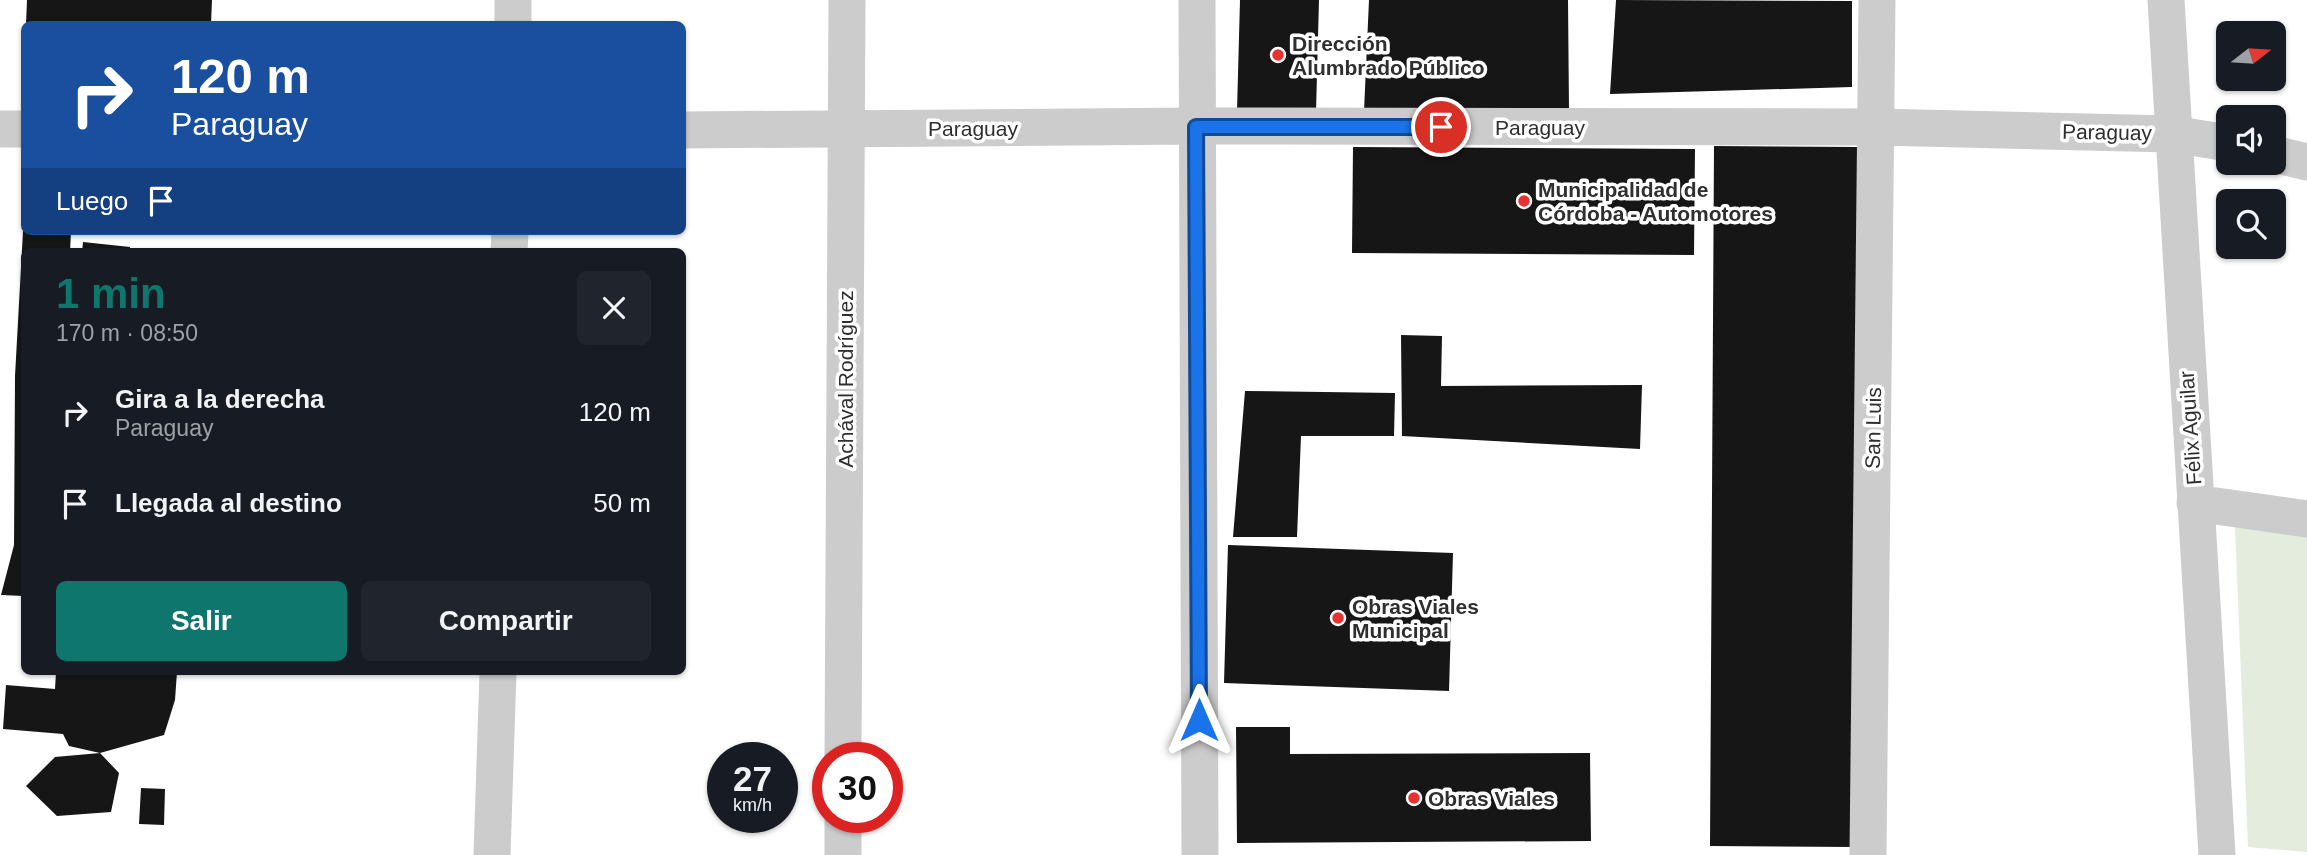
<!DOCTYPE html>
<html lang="es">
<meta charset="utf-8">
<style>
:root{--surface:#171b24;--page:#20242c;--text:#f1f3f6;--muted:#9ea1a6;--accent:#0f766e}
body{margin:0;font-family:Helvetica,sans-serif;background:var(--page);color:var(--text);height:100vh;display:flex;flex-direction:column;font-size:26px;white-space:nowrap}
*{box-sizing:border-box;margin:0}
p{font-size:23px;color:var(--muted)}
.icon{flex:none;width:38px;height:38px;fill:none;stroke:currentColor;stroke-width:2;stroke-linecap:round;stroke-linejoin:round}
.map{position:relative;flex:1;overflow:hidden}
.side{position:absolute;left:21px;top:248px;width:665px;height:427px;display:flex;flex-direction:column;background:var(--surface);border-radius:10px;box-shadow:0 2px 5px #0004}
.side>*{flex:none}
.top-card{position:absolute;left:21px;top:21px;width:665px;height:214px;border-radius:10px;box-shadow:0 2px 5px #0004;background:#1a4fa0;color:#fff;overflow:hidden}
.needle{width:46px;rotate:73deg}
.tools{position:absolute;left:2216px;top:21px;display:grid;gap:14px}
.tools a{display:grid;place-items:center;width:70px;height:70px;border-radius:10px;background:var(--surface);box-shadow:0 2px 5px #0004;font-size:35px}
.speed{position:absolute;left:707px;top:742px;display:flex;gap:14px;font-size:35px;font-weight:700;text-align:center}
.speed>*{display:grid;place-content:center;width:91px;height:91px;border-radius:50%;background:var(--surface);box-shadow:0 2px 5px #0004;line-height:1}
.speed small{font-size:18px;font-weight:400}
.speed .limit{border:10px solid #d22;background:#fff;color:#111}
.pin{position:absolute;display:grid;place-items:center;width:60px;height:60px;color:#fff;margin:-30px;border:4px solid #fff;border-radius:50%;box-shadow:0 2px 7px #0007}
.me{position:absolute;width:77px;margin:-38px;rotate:0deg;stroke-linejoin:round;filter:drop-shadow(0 0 5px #0008)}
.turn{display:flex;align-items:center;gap:24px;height:147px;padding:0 35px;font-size:32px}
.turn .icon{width:91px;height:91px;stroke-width:2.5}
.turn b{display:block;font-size:49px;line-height:60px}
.then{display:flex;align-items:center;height:66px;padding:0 35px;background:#0003;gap:14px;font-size:26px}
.round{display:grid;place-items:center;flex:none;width:74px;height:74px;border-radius:10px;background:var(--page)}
.head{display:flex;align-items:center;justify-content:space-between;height:119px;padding:0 35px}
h1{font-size:42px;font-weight:700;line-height:52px;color:var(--accent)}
.action{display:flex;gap:14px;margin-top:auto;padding:14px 35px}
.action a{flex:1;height:80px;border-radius:10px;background:var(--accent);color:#fff;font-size:28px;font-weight:700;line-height:80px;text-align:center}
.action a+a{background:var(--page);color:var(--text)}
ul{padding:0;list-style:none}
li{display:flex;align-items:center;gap:21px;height:91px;padding:0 35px}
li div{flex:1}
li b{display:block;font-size:26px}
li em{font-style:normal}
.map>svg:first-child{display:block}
</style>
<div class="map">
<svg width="2307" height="855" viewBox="0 0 2307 855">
<rect width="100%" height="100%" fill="#fff"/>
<path fill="#e4eddd" d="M2235,527L2307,536V852L2248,847Z"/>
<path fill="#161616" d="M27,0H212L211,24H26Z
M1240,0H1319L1316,112L1237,111Z
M1369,0H1568L1569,111H1364Z
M1616,0L1852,1V87L1610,94Z
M1714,146L1858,147L1854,847L1710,846Z
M1353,147L1695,149L1694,255L1352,253Z
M23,231H71L70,252H24V596L1,595L14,545L15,376Z
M83,242L130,247V252H82Z
M1401,335L1442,336L1441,386L1642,385L1640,449L1402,436Z
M1245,391L1395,393L1394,436H1301L1297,537H1233Z
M1228,545L1453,553L1449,691L1224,683Z
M56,672H177L175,700L164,735L100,753L69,746L63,734L3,729L6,685L55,689Z
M1236,727H1290V754L1590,753L1591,841L1237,843Z
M100,753L119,773L111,812L57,816L26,786L55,757Z
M141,788L165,789L164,825L139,824Z"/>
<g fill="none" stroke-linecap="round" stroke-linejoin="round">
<path stroke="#ccc" stroke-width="37" d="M1197,0L1200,855
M2166,0L2217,855
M513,24V0
M0,129H24
M682,130L1196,126L1876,127L2172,134L2228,143
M2273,154L2307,162
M509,252L510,231
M2195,503L2307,519
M843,758L847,0
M492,855L498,672
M843,855V817
M1868,855L1877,0"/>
</g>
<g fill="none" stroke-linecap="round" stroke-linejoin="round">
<g stroke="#114b97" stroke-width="18">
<path id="route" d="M1199,720L1196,127H1441"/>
</g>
<use href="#route" stroke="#1a73e8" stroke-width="12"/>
</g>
<g fill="#e9322f" stroke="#fff" stroke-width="2.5">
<circle cx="1278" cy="55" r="7"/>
<circle cx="1524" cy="201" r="7"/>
<circle cx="1338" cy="618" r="7"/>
<circle cx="1414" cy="798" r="7"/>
</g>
<g text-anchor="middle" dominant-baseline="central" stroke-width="7" stroke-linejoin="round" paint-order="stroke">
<g font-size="21" font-weight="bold" fill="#2f2f2f" stroke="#fff" text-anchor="start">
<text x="1292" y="43">Dirección<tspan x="1292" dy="24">Alumbrado Público</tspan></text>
<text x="1538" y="189">Municipalidad de<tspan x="1538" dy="24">Córdoba - Automotores</tspan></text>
<text x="1352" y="606">Obras Viales<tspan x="1352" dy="24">Municipal</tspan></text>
<text x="1428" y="798">Obras Viales</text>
</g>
<g font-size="21" fill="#2f2f2f" stroke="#fff">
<text x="1540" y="127">Paraguay</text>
<text x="973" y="128">Paraguay</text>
<text transform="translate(2107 132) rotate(1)">Paraguay</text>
<text transform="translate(845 379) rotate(-90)">Achával Rodríguez</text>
<text transform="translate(1873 428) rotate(-89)">San Luis</text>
<text transform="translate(2190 428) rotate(-94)">Félix Aguilar</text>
</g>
</g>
</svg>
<div class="tools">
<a><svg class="needle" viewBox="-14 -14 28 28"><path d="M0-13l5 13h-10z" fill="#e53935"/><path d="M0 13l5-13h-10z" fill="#9ea1a6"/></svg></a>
<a><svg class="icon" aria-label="sound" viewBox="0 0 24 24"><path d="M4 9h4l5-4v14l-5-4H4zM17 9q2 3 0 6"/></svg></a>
<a><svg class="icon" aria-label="search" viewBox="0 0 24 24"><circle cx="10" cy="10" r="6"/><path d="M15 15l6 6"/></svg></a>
</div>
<div class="speed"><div>27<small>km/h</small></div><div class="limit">30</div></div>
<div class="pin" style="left:1441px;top:127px;background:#d93025"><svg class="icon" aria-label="arrive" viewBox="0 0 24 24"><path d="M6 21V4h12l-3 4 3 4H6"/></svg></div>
<svg class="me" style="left:1199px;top:720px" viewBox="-20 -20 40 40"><path d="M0-17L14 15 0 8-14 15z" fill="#1a73e8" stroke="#fff" stroke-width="4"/></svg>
<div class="top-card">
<div class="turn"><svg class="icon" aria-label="right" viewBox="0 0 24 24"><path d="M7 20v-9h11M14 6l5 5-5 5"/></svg><div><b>120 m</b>Paraguay</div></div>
<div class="then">Luego<svg class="icon" aria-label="arrive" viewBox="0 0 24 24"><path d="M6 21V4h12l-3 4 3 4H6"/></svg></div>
</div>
<section class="side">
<div class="head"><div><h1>1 min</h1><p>170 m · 08:50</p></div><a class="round"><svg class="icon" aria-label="close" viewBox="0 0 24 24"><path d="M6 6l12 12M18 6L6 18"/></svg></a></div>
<ul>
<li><svg class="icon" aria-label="right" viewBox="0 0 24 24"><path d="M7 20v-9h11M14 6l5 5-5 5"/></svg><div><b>Gira a la derecha</b><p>Paraguay</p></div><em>120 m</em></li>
<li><svg class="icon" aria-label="arrive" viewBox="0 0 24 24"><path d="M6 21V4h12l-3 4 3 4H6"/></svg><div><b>Llegada al destino</b></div><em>50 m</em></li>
</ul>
<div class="action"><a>Salir</a><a>Compartir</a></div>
</section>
</div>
